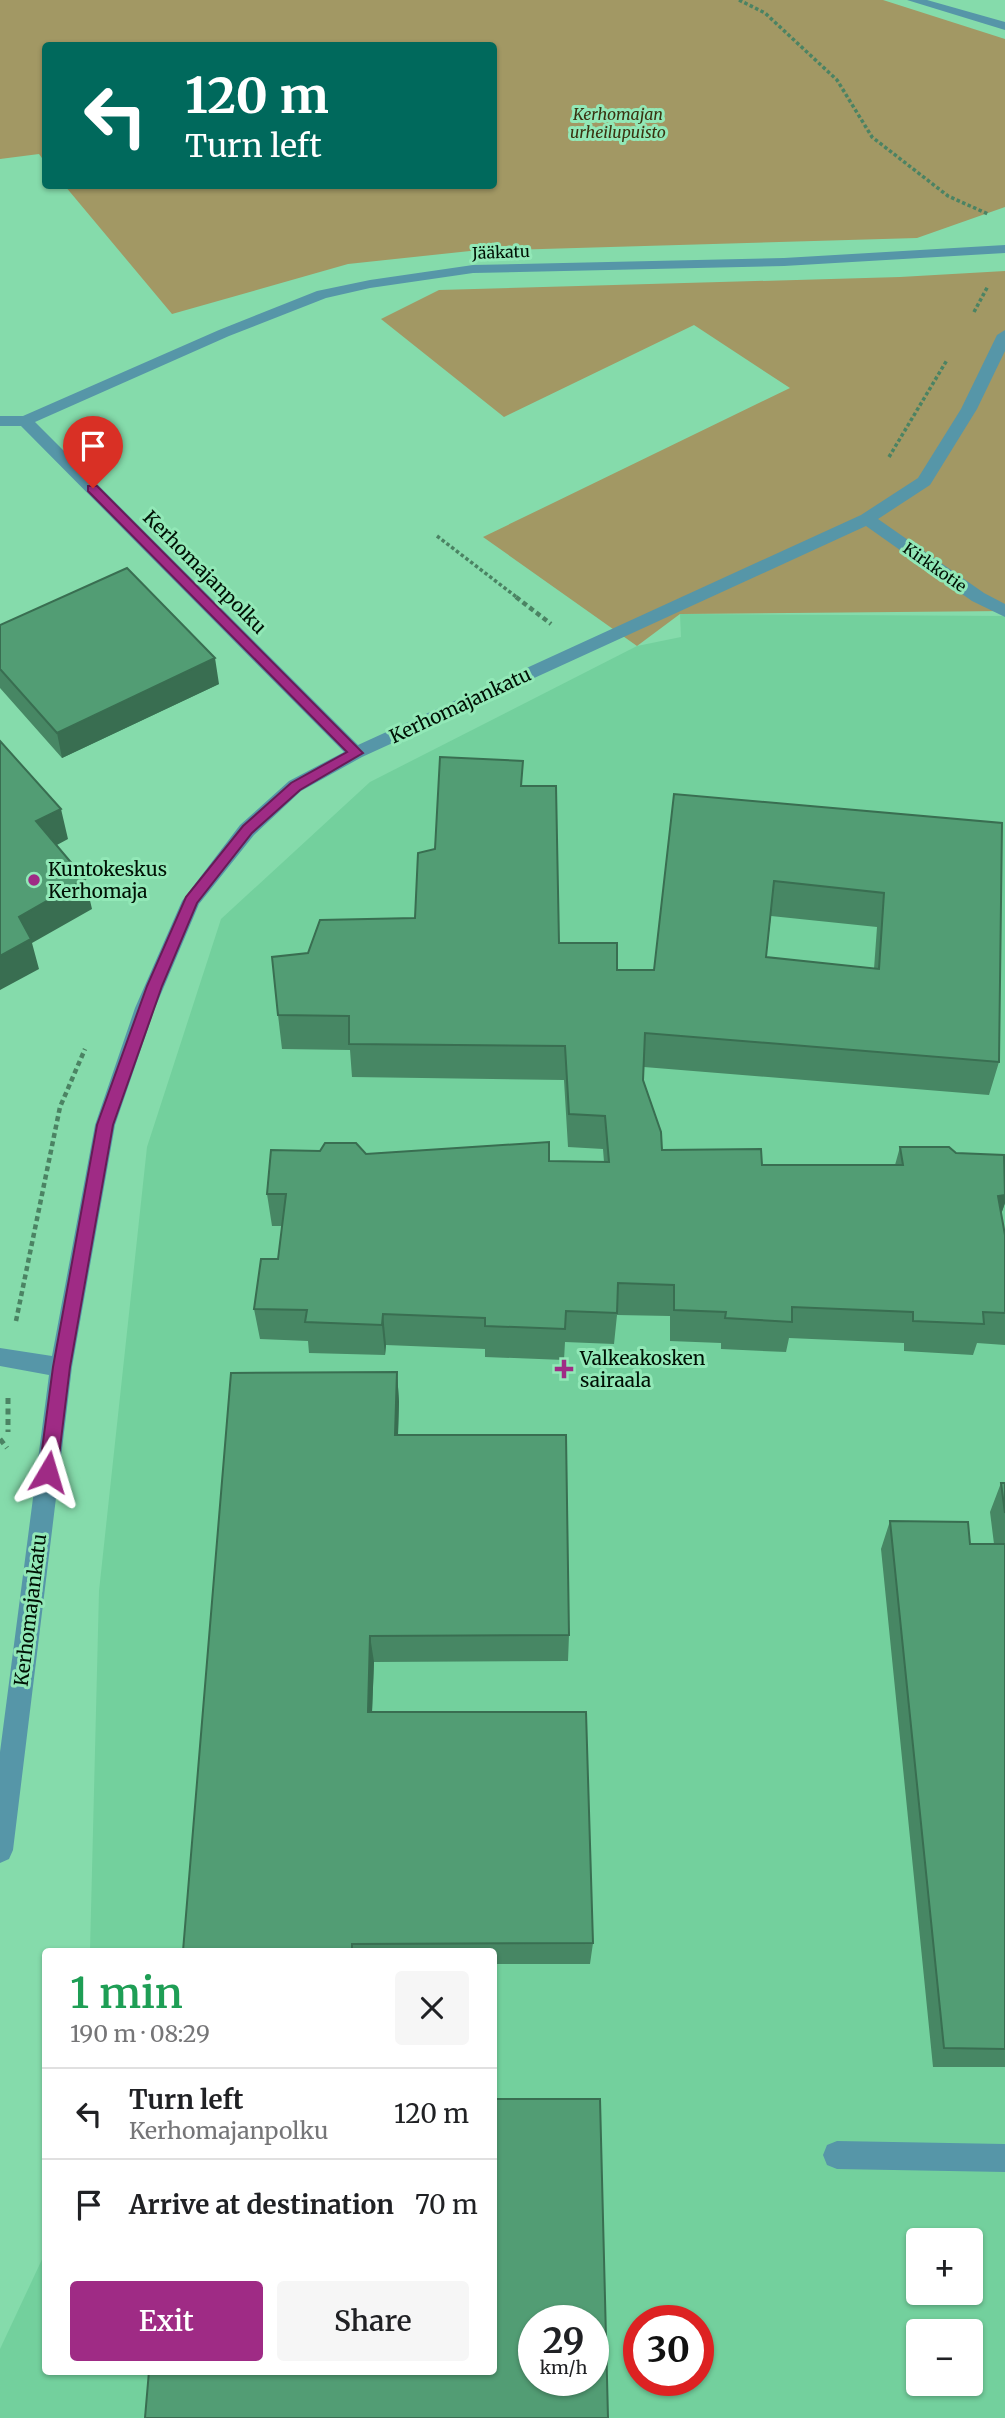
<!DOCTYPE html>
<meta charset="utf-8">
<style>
:root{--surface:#fff;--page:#f6f6f6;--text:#202124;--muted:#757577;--line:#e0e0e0;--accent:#9f2b85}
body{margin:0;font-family:Merriweather,serif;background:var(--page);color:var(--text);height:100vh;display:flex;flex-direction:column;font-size:26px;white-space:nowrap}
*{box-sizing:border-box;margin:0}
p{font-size:23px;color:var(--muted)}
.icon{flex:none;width:38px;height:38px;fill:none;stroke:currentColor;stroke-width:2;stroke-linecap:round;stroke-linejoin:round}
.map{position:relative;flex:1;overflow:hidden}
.panel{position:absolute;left:42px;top:1948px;width:455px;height:427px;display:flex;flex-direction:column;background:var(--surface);border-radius:7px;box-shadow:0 2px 5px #0004}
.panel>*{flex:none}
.hud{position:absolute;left:42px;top:42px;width:455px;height:147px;border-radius:7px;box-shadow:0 2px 5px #0004;background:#00695c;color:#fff;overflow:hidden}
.tools{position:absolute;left:906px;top:2228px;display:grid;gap:14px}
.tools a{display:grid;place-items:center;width:77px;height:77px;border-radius:7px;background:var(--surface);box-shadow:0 2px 5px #0004;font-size:35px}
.speed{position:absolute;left:518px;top:2305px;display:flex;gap:14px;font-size:35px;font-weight:700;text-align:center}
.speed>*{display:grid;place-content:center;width:91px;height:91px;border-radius:50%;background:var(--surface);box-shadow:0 2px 5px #0004;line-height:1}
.speed small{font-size:18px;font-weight:400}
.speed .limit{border:10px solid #d22;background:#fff;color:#111}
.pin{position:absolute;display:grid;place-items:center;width:60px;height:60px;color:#fff;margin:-72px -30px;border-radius:50% 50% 50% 0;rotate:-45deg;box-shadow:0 0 7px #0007}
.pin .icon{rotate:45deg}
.me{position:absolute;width:77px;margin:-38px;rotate:7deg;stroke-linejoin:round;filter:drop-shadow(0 0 5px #0008)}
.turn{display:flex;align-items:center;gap:24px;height:147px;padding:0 28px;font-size:32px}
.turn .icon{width:91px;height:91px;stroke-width:2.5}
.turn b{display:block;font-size:49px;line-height:60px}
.round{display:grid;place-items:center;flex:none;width:74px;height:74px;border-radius:7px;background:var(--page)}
.head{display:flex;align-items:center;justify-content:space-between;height:119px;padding:0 28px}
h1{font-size:42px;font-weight:600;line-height:52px;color:#1e9e55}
.action{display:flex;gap:14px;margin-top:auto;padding:14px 28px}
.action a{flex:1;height:80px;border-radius:7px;background:var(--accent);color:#fff;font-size:28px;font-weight:600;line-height:80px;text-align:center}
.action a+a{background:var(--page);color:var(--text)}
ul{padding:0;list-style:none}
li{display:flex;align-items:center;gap:21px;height:91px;padding:0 28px;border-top:2px solid var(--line)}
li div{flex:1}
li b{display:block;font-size:26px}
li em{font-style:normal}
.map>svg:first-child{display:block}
</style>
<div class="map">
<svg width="1005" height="2418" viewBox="0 0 1005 2418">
<rect width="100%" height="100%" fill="#85dbab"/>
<path fill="#73d09d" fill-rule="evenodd" d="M680,614L1005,616V2418H0V2349L45,2253L46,2371H494V1951H90L99,1591L147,1147L221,919L370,782L637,646L681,637ZM919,2240H971V2292H919ZM534,2320H593V2380H534ZM639,2320H698V2380H639ZM919,2331H971V2384H919Z"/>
<path fill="#a29864" d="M0,0H883L1005,39V207L917,238L470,251L348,264L172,314L65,186H494V46H46L45,162L39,154L0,159Z
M1005,271V611L680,614L637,646L483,537L790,388L694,325L504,417L381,319L439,290L900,277Z"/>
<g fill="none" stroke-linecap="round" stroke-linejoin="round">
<path stroke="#4b8363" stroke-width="3.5" stroke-dasharray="3.5 2.5" stroke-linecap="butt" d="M739,0L765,13L837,80L872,137L948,196L988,214
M974,312L988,286
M889,457L947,360
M437,536L519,599"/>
<path stroke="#4b8363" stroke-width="4.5" stroke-dasharray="5 3.5" stroke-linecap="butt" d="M516,597L551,624
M16,1321L60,1107L85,1049"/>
<path stroke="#4b8363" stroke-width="5" stroke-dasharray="6 4.5" stroke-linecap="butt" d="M8,1398V1432
M0,1439L7,1448"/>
<path fill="#5696a8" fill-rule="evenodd" d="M907,0H927L1005,22V30Z
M1005,245V253L784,266L473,273L370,288L326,298L229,336L35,422L358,745L861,515L918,478L961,409L997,335L1005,330V351L977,409L930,485L878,519L984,593L1005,604V617L972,601L866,526L362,757L301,791L254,835L199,904L155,1008L115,1125L72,1367L13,1850L9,1859L0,1863V1752L49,1375L0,1366V1348L52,1356L95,1125L135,1008L182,901L240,825L289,781L344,752L21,426H0V416H23L219,330L317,291L370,280L473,265L784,258Z
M837,2141L1005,2144V2172L837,2169L827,2165L823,2155L827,2145Z"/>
</g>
<path fill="#478764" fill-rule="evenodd" d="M0,625L219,684L62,758L0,688Z
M522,786L559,943L617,970H654L674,794L1002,823L999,1062L989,1095L644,1067L643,1080L662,1150L762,1165H895L900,1147L956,1153L1005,1162V1203L1001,1214L1005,1235V1345L977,1343L973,1355L904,1351V1343L789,1338L786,1352L721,1349V1343L670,1341V1316L617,1315L614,1344L565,1342L564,1360L485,1357V1349L386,1345L385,1355L309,1353L308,1341L260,1339L254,1309L278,1259L282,1226H272L267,1194L366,1154L549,1161L604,1162L603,1149L568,1147L564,1080L352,1077L350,1050L282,1049L278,1015L308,953L415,918L435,849ZM771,916L877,927L874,969L766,957Z
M397,1372L399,1402L398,1435L569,1635L568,1661L374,1662L372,1712L593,1943L590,1964H494V1951H183Z
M1001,1483H1005V2067H933L881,1549L890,1521L970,1544H994L990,1512Z"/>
<path fill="#396e51" d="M215,658L219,684L62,758L57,733Z
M61,809L68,839L44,852L36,821Z
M85,879L92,909L32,943L39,969L0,990V956L19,917Z
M1005,1195V1203L997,1226L998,1196Z
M383,1314L386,1345L385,1355L382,1325Z
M397,1372L399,1402L397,1464L395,1435Z
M370,1636L374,1662L371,1737L368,1712Z"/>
<path fill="#529d74" stroke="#396e51" stroke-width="2" fill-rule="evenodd" d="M127,568L215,658L57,733L0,669V625Z
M0,741L61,809L36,821L85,879L19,917L31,939L0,956Z
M440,757L523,761L521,786H556L559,943H617V970H654L674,794L1002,823L999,1062L645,1033L643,1080L661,1132L662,1150L761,1149L762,1165H903L900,1147H949L956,1153L1004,1155L1005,1195L998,1196L1005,1235V1313L983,1312L984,1324L913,1321V1312L792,1307V1322L725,1318L726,1312L674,1310V1285L618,1283L617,1313L566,1311L565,1329L485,1326V1318L383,1314L382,1325L305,1322L307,1310L254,1309L261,1259H278L286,1194H267L271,1150L320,1151L325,1143H356L366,1154L549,1142V1161L609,1162L605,1116L569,1114L565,1046L349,1044V1016L278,1015L272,957L308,953L320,920L415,918L418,853L435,849ZM774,881L884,893L879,969L766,957Z
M397,1372L395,1435H566L569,1635L370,1636L368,1712H586L593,1943L352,1944V1951H183L231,1373Z
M1001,1483H1005V1513Z
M890,1521L968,1522L970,1544H1005V2049L944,2048Z
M494,2099H600L608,2418H145L149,2371H494ZM534,2320H593V2380H534Z"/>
<path fill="#9f2b85" stroke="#671c56" stroke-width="2" d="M88,486H97L363,753L300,790L252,833L197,903L162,986L113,1125L70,1367L57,1472L48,1480L39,1472L53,1367L97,1125L147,986L186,897L243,826L291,783L347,752L88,491Z"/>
<g fill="#9f2b85" stroke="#92e8b7" stroke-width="2.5">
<circle cx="34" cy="880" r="7"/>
<path d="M560.5 1358.5h7v7h7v7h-7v7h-7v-7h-7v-7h7z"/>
</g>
<g text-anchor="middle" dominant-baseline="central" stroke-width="6" stroke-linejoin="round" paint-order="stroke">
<g font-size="16" font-style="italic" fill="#3a3311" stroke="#92e8b7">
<text x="618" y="114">Kerhomajan<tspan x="618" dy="18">urheilupuisto</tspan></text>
</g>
<g font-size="16" fill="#001105" stroke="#92e8b7">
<text transform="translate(501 252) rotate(-2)">Jääkatu</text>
<text transform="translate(935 567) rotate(35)">Kirkkotie</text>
</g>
<g font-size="19" fill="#001105" stroke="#92e8b7">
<text transform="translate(205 572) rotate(45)">Kerhomajanpolku</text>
<text transform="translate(460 705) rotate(-25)">Kerhomajankatu</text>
<text transform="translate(30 1610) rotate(-83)">Kerhomajankatu</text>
</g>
<g font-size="19" fill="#001105" stroke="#92e8b7" text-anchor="start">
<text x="48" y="869">Kuntokeskus<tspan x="48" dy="22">Kerhomaja</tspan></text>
<text x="580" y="1358">Valkeakosken<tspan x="580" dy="22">sairaala</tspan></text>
</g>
</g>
</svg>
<div class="tools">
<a>+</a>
<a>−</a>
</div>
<div class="speed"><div>29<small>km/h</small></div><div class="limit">30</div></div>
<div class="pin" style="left:93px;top:488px;background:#d93025"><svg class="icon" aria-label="arrive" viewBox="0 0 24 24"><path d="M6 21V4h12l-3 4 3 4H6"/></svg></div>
<svg class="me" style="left:48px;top:1472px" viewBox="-20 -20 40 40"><path d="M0-17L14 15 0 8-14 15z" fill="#9f2b85" stroke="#fff" stroke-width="4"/></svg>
<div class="hud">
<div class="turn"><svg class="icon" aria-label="left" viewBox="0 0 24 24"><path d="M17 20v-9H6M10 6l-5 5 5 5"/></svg><div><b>120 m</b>Turn left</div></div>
</div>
<section class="panel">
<div class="head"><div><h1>1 min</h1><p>190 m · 08:29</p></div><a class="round"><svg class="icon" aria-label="close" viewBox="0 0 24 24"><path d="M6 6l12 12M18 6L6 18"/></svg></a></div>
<ul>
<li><svg class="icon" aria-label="left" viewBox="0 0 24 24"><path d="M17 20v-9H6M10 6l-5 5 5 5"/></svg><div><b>Turn left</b><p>Kerhomajanpolku</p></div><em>120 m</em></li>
<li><svg class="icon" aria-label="arrive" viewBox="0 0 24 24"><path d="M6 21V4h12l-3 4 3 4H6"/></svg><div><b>Arrive at destination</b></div><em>70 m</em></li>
</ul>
<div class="action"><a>Exit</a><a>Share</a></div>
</section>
</div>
